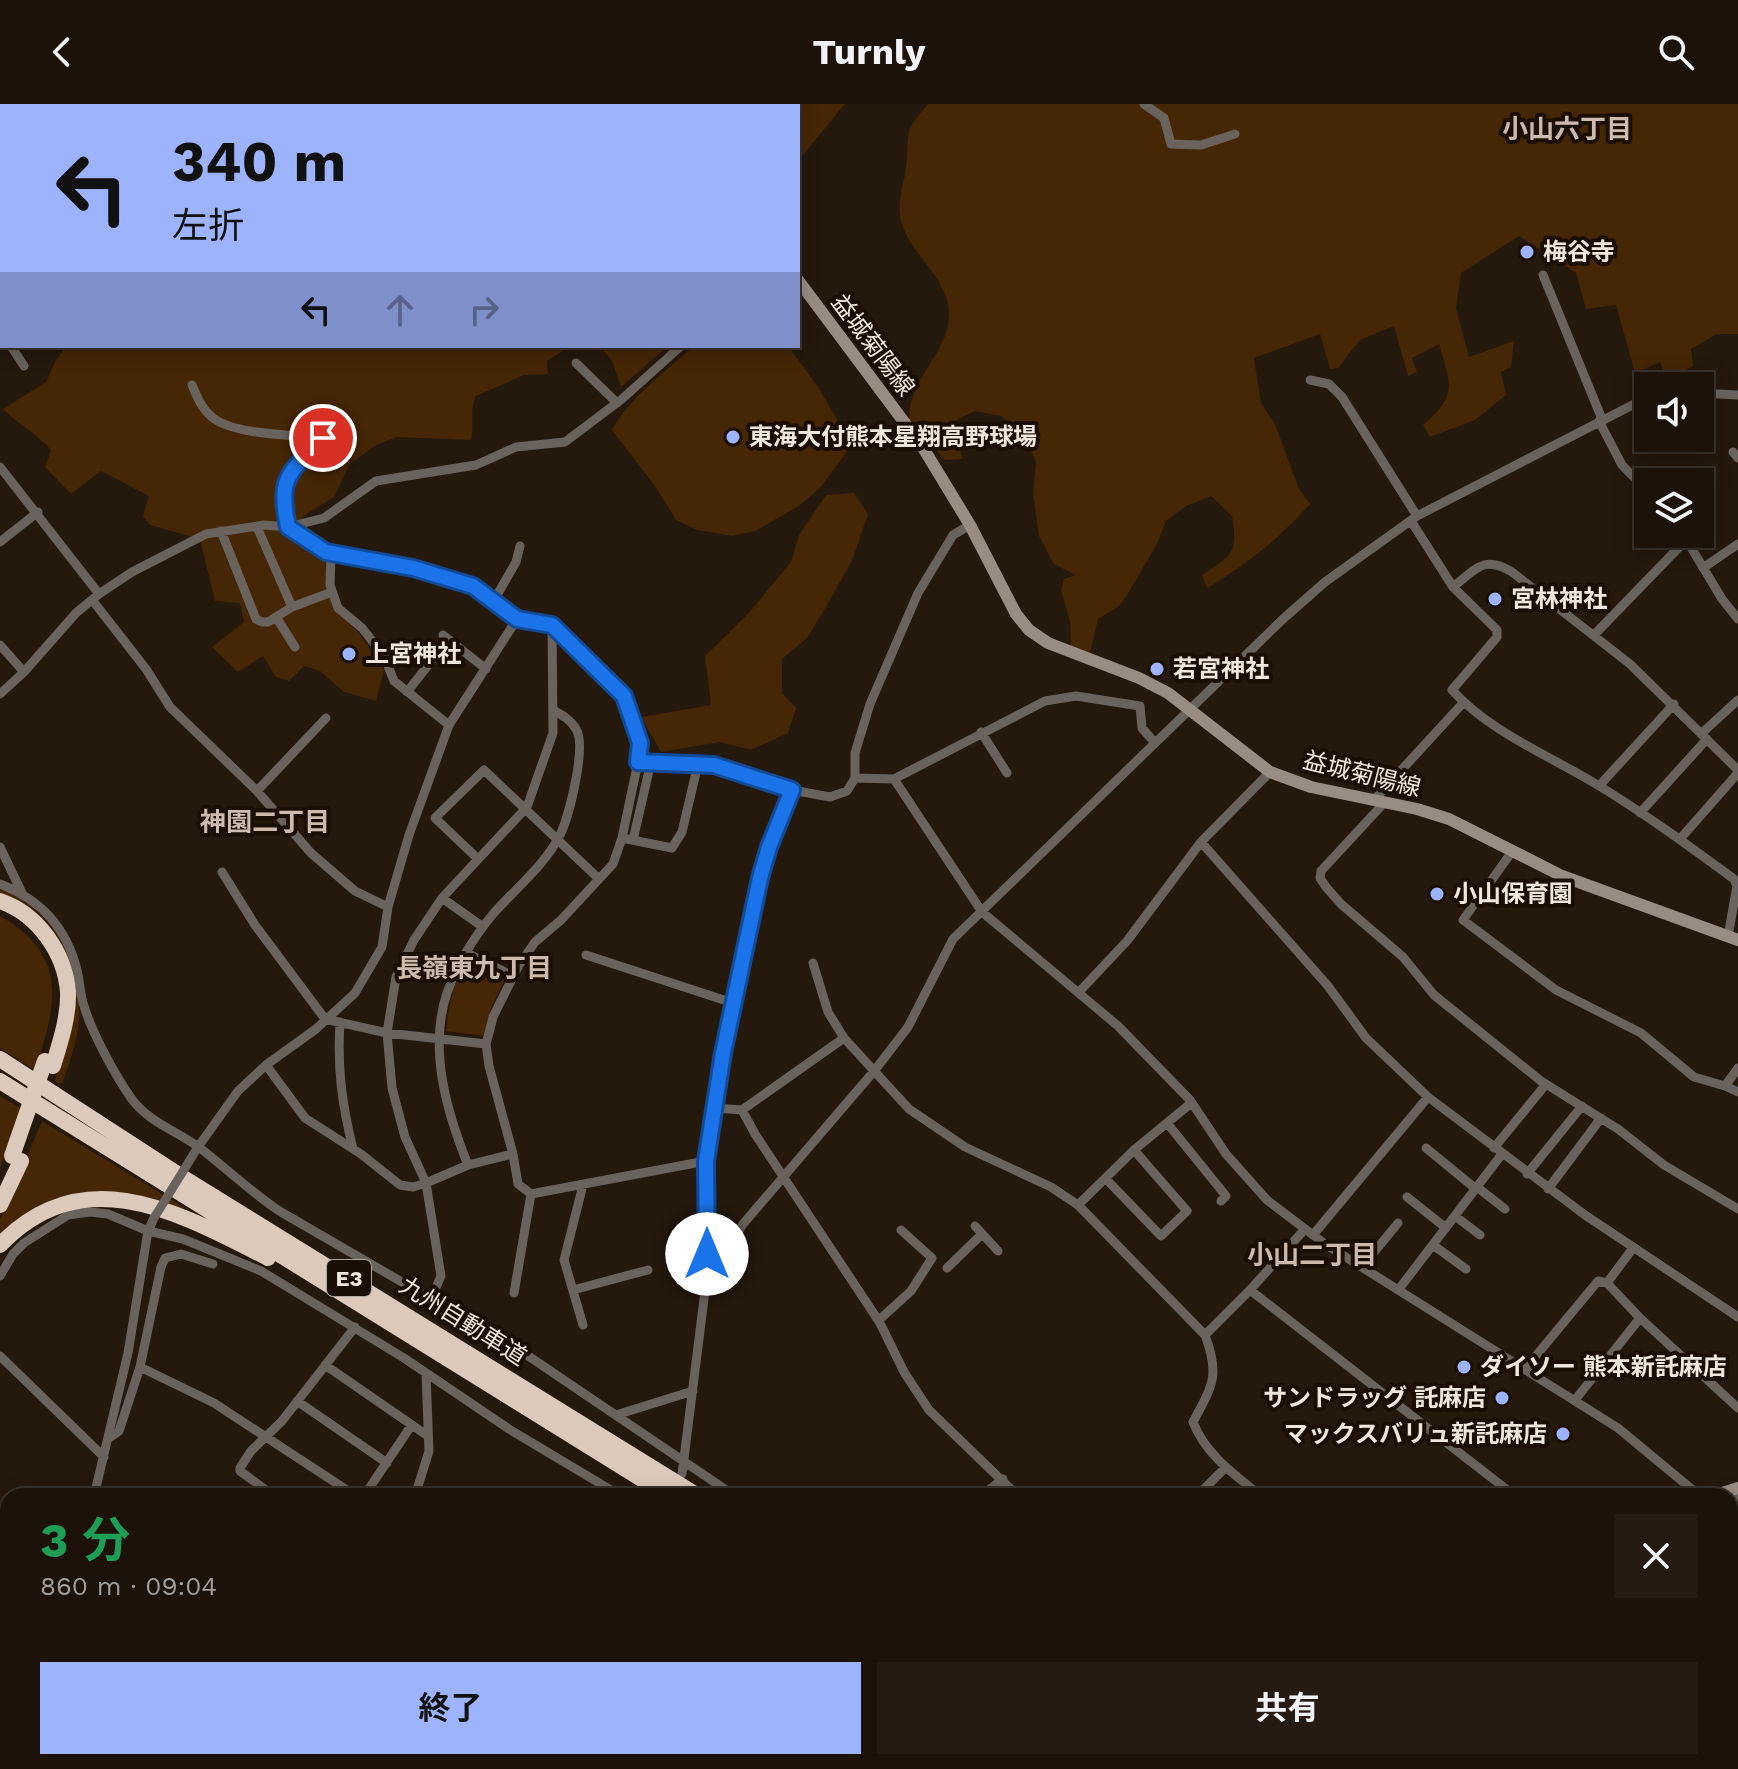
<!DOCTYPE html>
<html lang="ja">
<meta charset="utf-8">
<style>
:root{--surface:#1c120a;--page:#251b13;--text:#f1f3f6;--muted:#a09e9c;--line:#3a322b;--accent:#9eb3fd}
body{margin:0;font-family:"Work Sans","Noto Sans JP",sans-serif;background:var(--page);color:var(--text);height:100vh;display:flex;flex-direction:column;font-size:30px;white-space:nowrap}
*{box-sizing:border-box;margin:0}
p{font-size:26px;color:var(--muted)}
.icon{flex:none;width:44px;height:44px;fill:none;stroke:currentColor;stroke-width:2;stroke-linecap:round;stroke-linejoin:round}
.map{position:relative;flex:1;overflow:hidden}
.sheet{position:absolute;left:0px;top:1384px;width:1738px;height:282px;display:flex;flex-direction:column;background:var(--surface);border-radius:24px 24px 0 0;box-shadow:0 4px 20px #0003,0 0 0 2px var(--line)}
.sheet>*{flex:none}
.banner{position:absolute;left:0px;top:0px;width:800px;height:244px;box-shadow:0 4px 20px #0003,0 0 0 2px var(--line);background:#9eb3fd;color:#111;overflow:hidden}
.tools{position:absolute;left:1634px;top:268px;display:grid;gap:16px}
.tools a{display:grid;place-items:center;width:80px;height:80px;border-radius:0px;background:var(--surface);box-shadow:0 4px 20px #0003,0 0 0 2px var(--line);font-size:40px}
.pin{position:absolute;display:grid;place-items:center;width:68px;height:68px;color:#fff;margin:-34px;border:4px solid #fff;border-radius:50%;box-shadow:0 2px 8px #0007}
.me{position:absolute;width:88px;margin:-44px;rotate:0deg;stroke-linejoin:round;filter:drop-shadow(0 0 6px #0008)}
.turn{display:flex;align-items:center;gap:28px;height:168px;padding:0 40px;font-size:36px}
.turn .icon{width:104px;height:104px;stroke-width:2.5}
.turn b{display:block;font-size:56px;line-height:68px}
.lanes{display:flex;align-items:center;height:76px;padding:0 40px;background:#0003;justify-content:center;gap:40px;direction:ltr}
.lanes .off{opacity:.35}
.round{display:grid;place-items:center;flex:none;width:84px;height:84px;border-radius:0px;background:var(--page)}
.summary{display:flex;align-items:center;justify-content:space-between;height:136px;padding:0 40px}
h1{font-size:48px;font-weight:700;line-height:60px;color:#1e9e55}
.primary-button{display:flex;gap:16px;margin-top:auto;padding:16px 40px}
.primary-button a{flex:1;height:92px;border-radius:0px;background:var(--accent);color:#111;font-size:32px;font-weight:700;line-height:92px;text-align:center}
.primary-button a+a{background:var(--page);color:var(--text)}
header{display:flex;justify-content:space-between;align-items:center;height:104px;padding:0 40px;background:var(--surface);font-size:36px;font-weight:700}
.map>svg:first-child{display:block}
</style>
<header><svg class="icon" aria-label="back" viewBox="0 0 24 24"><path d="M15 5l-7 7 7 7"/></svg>Turnly<svg class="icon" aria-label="search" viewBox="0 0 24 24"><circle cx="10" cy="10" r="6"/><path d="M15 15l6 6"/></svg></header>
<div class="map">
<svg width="1738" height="1665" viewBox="0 0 1738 1665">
<rect width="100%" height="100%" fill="#25180d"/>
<path fill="#452605" d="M0,0H845L798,57V2H2V197Z
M928,0H1738V230H1717L1691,245L1693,262L1667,276L1660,258L1635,269L1616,201L1586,205L1576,169L1519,132L1461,169L1456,204L1469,253L1514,237L1511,263L1501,268L1506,291L1475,316L1430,333L1423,321C1458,291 1451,281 1439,240L1412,254L1417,268L1408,272L1394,222L1360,236L1338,264L1330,265L1320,230L1254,254L1261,299L1275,320L1299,385L1310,400C1279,435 1247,460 1207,484L1202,471C1232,451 1238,450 1232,412L1211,392L1186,402L1166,417L1158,438L1126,493L1118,503L1098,515L1090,549L1071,544L1070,517L1061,486L1064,475L1076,471L1054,460L1039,432L1033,389L1036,358L1025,333L1001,312L975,307L955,317L962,355L945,356L909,316C909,271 950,250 949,208C948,178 917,154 905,128C893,103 904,85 906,62C908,51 906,35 910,25C913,16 923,7 928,0Z
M67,242H570L547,257L548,270L524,271L476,292C469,307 475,321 471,336L397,333L376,341L350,360L334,393L302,413L326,455V483L336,507L359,529L384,566L376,597L344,588L320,567L304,562L289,577L276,573L263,552L238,568L212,543L244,518L240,499L215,497L200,435L150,421L143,412L149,392L101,367L71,390L45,363L51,346C35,328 20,322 3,305L46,278L56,256Z
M600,242H668L621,283L612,257Z
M694,242H788L818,283L852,341L820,384L799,402L755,427L732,432L697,426L676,416L655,382L612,326C631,292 665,268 694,242Z
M854,389L868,410L852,457L823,508L807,534L782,555V589L796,604L788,629L751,646L720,638L661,648L641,613L711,601L705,552L748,510L791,458L799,431L826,391Z
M0,783C55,813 75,845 79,908C81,928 68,962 62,981L55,977L68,933L71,869L0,791Z
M0,812C69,851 57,901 35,966L0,944Z
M472,856L504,874V877L491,904L483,932L446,927C449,904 453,870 472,856Z
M0,992L22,1005L0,1064Z
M42,1017L185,1104L183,1108L99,1090L0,1132V1115Z
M376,1658H484L481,1665H372Z"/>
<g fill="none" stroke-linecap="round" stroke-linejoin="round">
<path stroke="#6a635d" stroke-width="9" d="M356,0V2
M1144,0L1164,14L1171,40L1201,41L1235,30
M542,2L545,0
M575,2L576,0
M1543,171L1602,315
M0,176L2,175
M0,229L2,231
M11,242L24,262
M576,259L617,299
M1310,276L1329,280L1342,293L1417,412
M192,281C197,293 202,305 212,313C232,331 295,331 323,334C290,369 277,372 288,423L326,448L413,464L473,482L517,515L552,521L613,580L624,592L631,608L640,639L638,658L622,734L613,760L561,816L535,838L519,861L493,913L486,940L489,962L513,1050L518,1080L531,1090L706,1057
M1700,289L1738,291
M1599,317L1622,361L1648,388
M1733,348L1738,354
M0,363L99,490
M1411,417L1453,483L1497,526V533L1452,586C1490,628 1548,651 1596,680C1644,709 1689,742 1734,775L1737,782L1728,832
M257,423L292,503
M221,427L256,515L262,518H268L292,503L332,488
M1683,430L1722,495L1738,515
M0,438L38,408
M331,450L330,481L338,504L362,524L384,552L394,577L449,621
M1703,464L1738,440
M1453,483C1477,464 1484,451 1512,468L1630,560L1738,666
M93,497L146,565L170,603L257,687L311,749L355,787L388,803
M493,498L516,458L520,442
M276,513L295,543
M443,531L486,565
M1594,531L1687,435
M0,541L24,568
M407,588L448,536
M0,590L24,568L76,509L99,490L132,468L206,430L264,421L288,423L324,414L376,377L476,361L516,343L565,338L622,295L681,242
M981,628L1007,669
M1702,629L1738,596
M638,658L714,661L792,686L830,693L847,687L855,674L894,675L1045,597L1076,592L1140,602L1142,624L1155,639
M855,674V649L870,600L918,489L953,431L970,421
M894,675L982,808L1118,922L1190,996L1226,1050L1267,1096L1325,1140L1618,1324L1700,1392
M1599,682L1674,600
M257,687L326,614
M1373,697L1463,599
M1384,699L1321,767L1320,774L1326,783L1341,800L1403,853L1434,891L1541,977L1618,1025L1664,1061L1738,1105
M1640,709L1707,635
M622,734L672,744L682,728L698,660
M1680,735L1738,669
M633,736L651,658
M1201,738L1328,882L1366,934L1428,993L1585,1111L1738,1213
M0,743L22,789
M1511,749L1463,816L1556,886L1641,929L1694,973L1725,982L1738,964
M478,755L435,714L484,666L598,774
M222,768L255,821L325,915L387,929L486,940
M0,780C41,796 66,823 77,866C80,878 80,891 84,902C92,929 115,971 131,994C148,1018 177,1027 200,1044C227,1065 252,1089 281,1108L521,1247L735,1392
M442,794L483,823
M467,849L513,872
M586,851L733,899
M813,859L828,908L844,934
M1079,888L1127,837L1201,738L1270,668
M340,918C337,964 342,1000 353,1045
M266,961L305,1014L361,1050L400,1081L413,1083L426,1079L468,1061L513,1050
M1725,982L1738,988
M715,1004L742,1006L844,934L909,1005L965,1043L1051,1083L1078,1101L1205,1231C1220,1271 1213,1281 1193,1318C1205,1350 1235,1371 1261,1392
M742,1006L755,1030L880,1219L904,1268L929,1306L1018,1392
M1167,1019L1226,1092L1221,1097
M198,1043L238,987L266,961L316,925L355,889L382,843L388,803L409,731L449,621L517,515
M1426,1044L1476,1085
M1494,1044L1546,980
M468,1061C447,1009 428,945 447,889C457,861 474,833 493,810C515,785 545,761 560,731C569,713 587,642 576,625C571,616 562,611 553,606
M1527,1070L1582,1002
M1106,1075L1161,1132L1187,1107L1134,1046
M583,1081L564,1156L583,1221
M1477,1083L1505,1105
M1548,1085L1601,1014
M1407,1093L1446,1124
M1078,1101L1134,1046L1190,1000
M1455,1112L1480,1131
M975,1122L998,1147
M1313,1131L1428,993
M1433,1141L1466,1165
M1362,1163L1398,1119
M947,1164L982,1130
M0,1172L13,1150L24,1139L68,1111L90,1108L108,1110L148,1127L183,1135L261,1167L404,1254L509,1325L621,1392
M706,1179L743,1120L875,966L908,923L953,835L1283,515L1325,478L1417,412L1648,293
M1399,1185L1502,1050
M573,1186L648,1166
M1250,1186L1305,1125
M514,1189L531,1090
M431,1195L441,1172L426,1079L405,1033L392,984L387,929L396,873L414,836L442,794L527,703L553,629L552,521
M1640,1214L1738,1304
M879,1216L911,1187L932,1154L901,1126
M1205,1231L1250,1186L1515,1392
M0,1252L104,1353
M325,1261L428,1332
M140,1263L161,1163L165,1154L181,1150L213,1160
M1525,1265L1598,1177L1607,1179L1633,1144
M1575,1296L1640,1214L1607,1179
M297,1297L387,1359
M616,1311L693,1287
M109,1334L119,1327L140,1263L214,1299L356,1392
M682,1370L706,1179V1057L723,949L760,774L769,743L792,686
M1730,1387L1738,1397
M94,1392L128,1249L148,1127L154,1114
M274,1392L240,1367V1364L251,1347L282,1317L355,1223
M364,1392L411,1322
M415,1392L429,1347L426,1270
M981,1392L1003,1375
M1197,1392L1226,1363
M0,1434L8,1442
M1730,1533L1738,1538
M0,1591H8
M96,1658L97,1665
M215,1658L222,1665
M1040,1658L1051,1665
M1387,1658L1399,1665
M1561,1658L1573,1665
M1680,1658L1692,1665
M600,1664L622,1658
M335,1665L339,1658
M1191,1665V1658
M1235,1665L1239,1658
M1500,1665L1504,1658"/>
<path stroke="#988c83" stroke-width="12" d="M767,2V0
M798,176L922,342L970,421L1016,510L1029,526L1048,539L1139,574L1168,589L1270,668L1311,683L1417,705L1449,715L1562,772L1738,836
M1713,1392L1738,1384
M772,1665L797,1658"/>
<path stroke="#dbcabb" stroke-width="16" d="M0,797C38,810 65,849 68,888C69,912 60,939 53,962
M0,955L185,1075L698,1392
M0,977L669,1392
M0,1101L21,1057
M0,1141C84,1054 179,1109 268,1154
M1092,1658L1103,1665
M1125,1658L1136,1665"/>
<path stroke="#6a635d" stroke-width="9" d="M154,1114L198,1043"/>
<path stroke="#dbcabb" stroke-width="16" d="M12,1052L45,957"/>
</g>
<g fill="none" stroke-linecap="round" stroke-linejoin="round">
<g stroke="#114b97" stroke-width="20">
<path id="route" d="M323,334C290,369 277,372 288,423L326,448L413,464L473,482L517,515L552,521L624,592L640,639L638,658L714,661L792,686L769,743L760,774L723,949L706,1057L707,1150"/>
</g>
<use href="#route" stroke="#1a73e8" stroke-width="14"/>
</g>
<g fill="#9eb3fd" stroke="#1b0f05" stroke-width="3">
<circle cx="1527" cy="148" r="8"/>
<circle cx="733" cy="333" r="8"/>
<circle cx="1495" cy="495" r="8"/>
<circle cx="349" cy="550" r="8"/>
<circle cx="1157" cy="565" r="8"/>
<circle cx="1437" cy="790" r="8"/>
<circle cx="1464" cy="1263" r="8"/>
<circle cx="1502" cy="1294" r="8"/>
<circle cx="1563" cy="1330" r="8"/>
</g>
<g text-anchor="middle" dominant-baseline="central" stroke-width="8" stroke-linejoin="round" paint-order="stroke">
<rect fill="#1b0f05" stroke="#afa69d" stroke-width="2" x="327" y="1156" width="44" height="36" rx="6"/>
<g font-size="22" font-weight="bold" fill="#efe6de">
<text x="349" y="1174">E3</text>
</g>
<g font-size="24" font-weight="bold" fill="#efe6de" stroke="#1b0f05" text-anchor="start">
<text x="1543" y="148">梅谷寺</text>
<text x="749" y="333">東海大付熊本星翔高野球場</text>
<text x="1511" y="495">宮林神社</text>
<text x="365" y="550">上宮神社</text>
<text x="1173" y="565">若宮神社</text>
<text x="1453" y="790">小山保育園</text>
<text x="1480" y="1263">ダイソー 熊本新託麻店</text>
<text x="1486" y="1294" text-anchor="end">サンドラッグ 託麻店</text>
<text x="1547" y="1330" text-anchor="end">マックスバリュ新託麻店</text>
</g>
<g font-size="24" fill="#efe6de" stroke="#1b0f05">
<text transform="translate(873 241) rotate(53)">益城菊陽線</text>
<text transform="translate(1362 670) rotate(14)">益城菊陽線</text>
<text transform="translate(463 1217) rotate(32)">九州自動車道</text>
</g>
<g font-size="26" font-weight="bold" fill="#ccbbac" stroke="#1b0f05">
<text x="1567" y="25">小山六丁目</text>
<text x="265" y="718">神園二丁目</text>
<text x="474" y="864">長嶺東九丁目</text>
<text x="1312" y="1151">小山二丁目</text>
</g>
</g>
</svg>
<div class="tools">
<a><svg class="icon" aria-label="sound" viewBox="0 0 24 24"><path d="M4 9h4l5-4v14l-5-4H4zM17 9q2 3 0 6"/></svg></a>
<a><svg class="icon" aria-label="layers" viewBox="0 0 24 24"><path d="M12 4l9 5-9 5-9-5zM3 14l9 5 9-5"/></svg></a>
</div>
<div class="pin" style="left:323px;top:334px;background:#d93025"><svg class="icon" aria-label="arrive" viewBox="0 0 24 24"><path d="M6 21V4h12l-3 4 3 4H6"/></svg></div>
<svg class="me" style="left:707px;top:1150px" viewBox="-20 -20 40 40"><circle r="19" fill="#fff"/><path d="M0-13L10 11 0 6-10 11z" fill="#1a73e8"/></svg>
<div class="banner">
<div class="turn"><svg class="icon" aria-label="left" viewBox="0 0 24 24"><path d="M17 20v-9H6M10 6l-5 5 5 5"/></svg><div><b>340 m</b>左折</div></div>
<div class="lanes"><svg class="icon" aria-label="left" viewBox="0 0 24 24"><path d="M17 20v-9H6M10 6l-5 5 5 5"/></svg><svg class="icon off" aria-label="ahead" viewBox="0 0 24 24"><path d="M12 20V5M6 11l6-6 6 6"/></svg><svg class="icon off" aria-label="right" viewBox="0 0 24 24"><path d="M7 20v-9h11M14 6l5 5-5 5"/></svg></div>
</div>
<section class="sheet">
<div class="summary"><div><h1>3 分</h1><p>860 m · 09:04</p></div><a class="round"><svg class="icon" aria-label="close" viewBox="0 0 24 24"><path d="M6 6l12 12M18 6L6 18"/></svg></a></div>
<div class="primary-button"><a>終了</a><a>共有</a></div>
</section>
</div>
